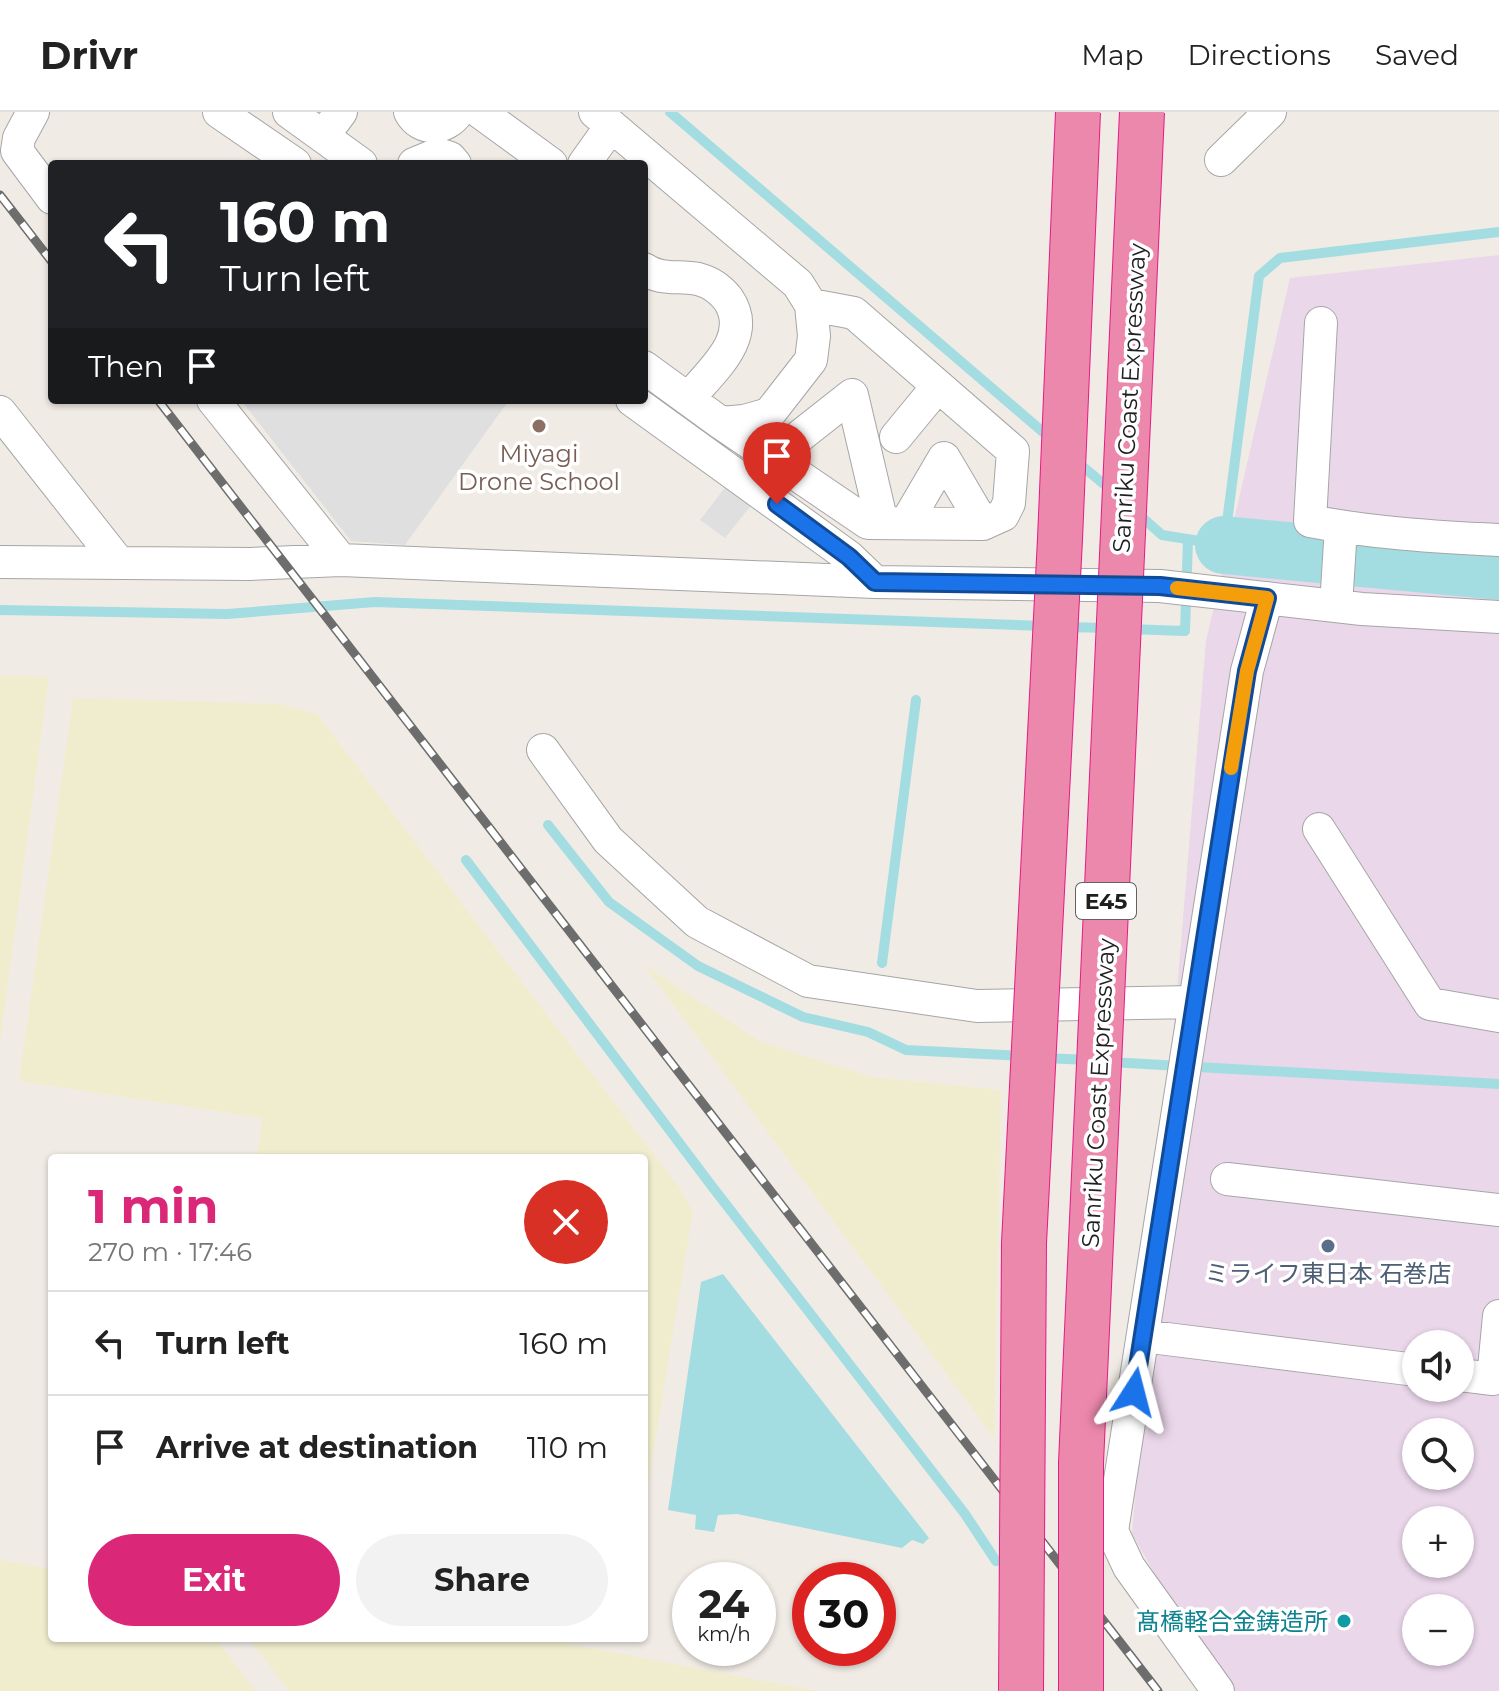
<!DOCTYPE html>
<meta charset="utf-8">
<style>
:root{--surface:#fff;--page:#f2f2f2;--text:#222;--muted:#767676;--line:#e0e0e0;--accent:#db2777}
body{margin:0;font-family:Montserrat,"Noto Sans JP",sans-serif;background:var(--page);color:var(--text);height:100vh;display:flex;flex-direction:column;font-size:30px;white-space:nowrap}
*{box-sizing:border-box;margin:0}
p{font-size:26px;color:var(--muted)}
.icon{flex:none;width:44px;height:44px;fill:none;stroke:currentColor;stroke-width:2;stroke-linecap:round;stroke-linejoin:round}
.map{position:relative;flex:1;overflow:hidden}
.sheet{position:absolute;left:48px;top:1042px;width:600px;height:488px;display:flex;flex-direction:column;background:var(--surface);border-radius:8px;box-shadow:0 2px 6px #0004}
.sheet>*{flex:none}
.top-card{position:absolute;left:48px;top:48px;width:600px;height:244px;border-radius:8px;box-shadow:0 2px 6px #0004;background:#202124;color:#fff;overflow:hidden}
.fabs{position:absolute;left:1402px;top:1218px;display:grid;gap:16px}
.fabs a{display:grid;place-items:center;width:72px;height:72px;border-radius:50%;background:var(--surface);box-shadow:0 2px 6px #0004;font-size:40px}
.speed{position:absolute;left:672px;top:1450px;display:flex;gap:16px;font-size:40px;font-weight:700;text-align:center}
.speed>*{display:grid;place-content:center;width:104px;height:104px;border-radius:50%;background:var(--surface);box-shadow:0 2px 6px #0004;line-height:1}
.speed small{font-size:20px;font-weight:400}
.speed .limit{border:12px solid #d22;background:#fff;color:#111}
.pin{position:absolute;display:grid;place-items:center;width:68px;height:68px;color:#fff;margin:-82px -34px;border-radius:50% 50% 50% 0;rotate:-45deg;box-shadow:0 0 8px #0007}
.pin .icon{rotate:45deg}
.me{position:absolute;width:88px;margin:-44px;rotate:9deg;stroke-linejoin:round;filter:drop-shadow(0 0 6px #0008)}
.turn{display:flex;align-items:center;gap:28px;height:168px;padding:0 40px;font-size:36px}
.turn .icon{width:104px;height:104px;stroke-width:2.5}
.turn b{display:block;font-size:56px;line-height:68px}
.then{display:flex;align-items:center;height:76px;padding:0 40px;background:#0003;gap:16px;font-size:30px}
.round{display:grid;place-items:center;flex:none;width:84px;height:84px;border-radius:42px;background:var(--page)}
.headline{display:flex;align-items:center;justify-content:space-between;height:136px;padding:0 40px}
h1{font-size:48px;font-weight:700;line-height:60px;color:var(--accent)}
.cta{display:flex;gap:16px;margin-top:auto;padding:16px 40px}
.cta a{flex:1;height:92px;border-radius:48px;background:var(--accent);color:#fff;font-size:32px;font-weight:700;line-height:92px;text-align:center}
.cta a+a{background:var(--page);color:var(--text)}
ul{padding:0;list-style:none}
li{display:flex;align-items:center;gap:24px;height:104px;padding:0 40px;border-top:2px solid var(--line)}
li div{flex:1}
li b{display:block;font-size:30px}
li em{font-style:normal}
header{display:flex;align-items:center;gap:48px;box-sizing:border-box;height:112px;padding:0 40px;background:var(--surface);border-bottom:2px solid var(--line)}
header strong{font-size:38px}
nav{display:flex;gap:44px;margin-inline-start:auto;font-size:28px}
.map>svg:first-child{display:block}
</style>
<header>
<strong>Drivr</strong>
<nav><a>Map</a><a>Directions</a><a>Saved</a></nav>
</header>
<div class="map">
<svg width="1499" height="1579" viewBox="0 0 1499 1579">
<rect width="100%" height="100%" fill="#f1ebe5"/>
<path fill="#ead7ea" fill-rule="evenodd" d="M1499,143V1579H1222L1132,1422L1206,529L1290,166ZM1416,1232H1460V1276H1416ZM1416,1320H1460V1364H1416ZM1416,1408H1460V1452H1416ZM1416,1496H1460V1540H1416Z"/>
<path fill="#f0edcf" d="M0,563L49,565L0,931Z
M73,586L280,592L317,602L681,1078L693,1099L644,1397V1046H257L262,1006L19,969Z
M644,853L761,930L872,965L1001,978L994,1326Z
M0,1448L52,1457V1526H215L256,1579H0Z
M248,1526H537L818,1579H289Z"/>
<path fill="#dfdfdf" d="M241,288H509L405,433L351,429Z
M727,373L753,391L725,426L700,408Z"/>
<path fill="#a3dde1" d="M723,1162L929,1426L923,1432L912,1428L902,1436L737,1402L718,1403L714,1420L695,1417L696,1403L668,1398L701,1170Z"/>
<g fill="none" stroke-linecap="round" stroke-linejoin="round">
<path stroke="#a3dde1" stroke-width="10" d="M670,0L1051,327
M1075,348L1112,379
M1136,400L1162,423L1224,433L1259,164L1280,146L1499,120
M0,498L227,502L375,490L1044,514
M1064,515L1108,516
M1128,517L1185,519L1188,427
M548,713L609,790L698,854L803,905L868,920L906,938L1022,944
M466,748L711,1073L965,1402L996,1449
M882,851L916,588
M1042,946L1090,948
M1110,950L1499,972"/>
<path stroke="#a3dde1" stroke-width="58" d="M1224,433L1499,459"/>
<g stroke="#a6a6a6" stroke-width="34">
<path id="minor" d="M33,0L19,26L17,39L52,86
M219,0L295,52
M289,0L361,52
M410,0C421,20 446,18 458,0
M480,0L551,52
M595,0L798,172L811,193L814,224L811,248L769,302L744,309L721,311L644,255
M323,24L341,0
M1221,48L1270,0
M414,52L438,42L450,46L455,52
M584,52L611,14
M644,157C662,169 678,163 698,167C710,170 720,177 728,187C754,225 711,259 688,287
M1321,211L1310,409C1372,421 1436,425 1499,428
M213,288L341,448
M632,288L849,445L875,470
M0,300L119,451
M721,311L868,411L983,412L1003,403L1009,391L1013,339L854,201L811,193
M896,325L938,274
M772,346L852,283L882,411
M906,411L944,346L983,412
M0,450L250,452L341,448L875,470L1160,474L1362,497L1499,505
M1336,494L1341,415
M543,638L608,728L697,810L808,869L977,894L1194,890
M1319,717L1430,892L1499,904
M1227,1067L1499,1098
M1143,1224L1416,1258
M1460,1263L1493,1267L1499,1204
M1218,1579L1129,1455L1112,1419L1247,559L1267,486"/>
</g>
<use href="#minor" stroke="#fff" stroke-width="32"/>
<g stroke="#6d6d6d" stroke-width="9">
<path id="rail" d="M0,83L52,150
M158,288L1158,1579"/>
</g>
<use href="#rail" stroke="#fff" stroke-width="6" stroke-dasharray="18" stroke-linecap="butt"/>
<g stroke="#e61b84" stroke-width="46" stroke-linecap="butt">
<path id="highway-bridge" d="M1021,1579L1024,1131L1060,427L1078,0
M1081,1579V1351L1142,0"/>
</g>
<use href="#highway-bridge" stroke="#ec88ac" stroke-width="44"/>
</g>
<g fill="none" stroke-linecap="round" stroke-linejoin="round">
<g stroke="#114b97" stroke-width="20">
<path id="route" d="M777,392L849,445L875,470L1160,474L1267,486L1247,559L1134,1280"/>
</g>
<use href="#route" stroke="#1a73e8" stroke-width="14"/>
<path stroke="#f59e0b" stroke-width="14" d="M1177,476L1267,486L1247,559L1231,656"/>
</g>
<circle fill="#8d6e63" stroke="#fff" stroke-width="3" cx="539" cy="314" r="8"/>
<circle fill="#5c6f8a" stroke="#fff" stroke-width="3" cx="1328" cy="1134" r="8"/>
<circle fill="#0f9aa8" stroke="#fff" stroke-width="3" cx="1344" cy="1509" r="8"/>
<g text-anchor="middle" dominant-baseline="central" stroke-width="7" stroke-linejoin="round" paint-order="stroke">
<rect fill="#fff" stroke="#626262" stroke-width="2" x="1076" y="771" width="60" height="36" rx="6"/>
<g font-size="22" font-weight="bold" fill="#1f1f1f">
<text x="1106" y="789">E45</text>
</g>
<g font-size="24" fill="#1f1f1f" stroke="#fff">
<text transform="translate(1129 286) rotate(-87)">Sanriku Coast Expressway</text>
<text transform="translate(1098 981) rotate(-87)">Sanriku Coast Expressway</text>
</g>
<g font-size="24" fill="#785e54" stroke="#fff">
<text x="539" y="341">Miyagi<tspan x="539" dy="28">Drone School</tspan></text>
</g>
<g font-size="24" fill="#4e5e75" stroke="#fff">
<text x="1328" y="1161">ミライフ東日本 石巻店</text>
</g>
<g font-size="24" fill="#0d838f" stroke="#fff" text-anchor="end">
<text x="1328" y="1509">髙橋軽合金鋳造所</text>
</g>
</g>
</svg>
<div class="fabs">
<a><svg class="icon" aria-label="sound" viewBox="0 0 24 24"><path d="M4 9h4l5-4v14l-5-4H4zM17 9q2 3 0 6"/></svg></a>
<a><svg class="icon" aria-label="search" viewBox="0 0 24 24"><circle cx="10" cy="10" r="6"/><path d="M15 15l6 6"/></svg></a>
<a>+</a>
<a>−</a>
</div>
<div class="speed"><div>24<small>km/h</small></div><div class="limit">30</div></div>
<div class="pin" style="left:777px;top:392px;background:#d93025"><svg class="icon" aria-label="arrive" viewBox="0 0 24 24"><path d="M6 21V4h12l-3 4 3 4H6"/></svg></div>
<svg class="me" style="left:1134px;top:1280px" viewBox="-20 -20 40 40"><path d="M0-17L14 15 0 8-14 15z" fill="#1a73e8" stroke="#fff" stroke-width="4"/></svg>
<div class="top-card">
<div class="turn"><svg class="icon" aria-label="left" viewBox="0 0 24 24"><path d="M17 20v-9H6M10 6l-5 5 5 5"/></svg><div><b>160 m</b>Turn left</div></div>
<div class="then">Then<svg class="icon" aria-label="arrive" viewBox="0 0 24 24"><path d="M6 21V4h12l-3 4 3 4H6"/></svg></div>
</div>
<section class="sheet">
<div class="headline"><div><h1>1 min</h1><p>270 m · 17:46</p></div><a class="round" style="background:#d93025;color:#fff"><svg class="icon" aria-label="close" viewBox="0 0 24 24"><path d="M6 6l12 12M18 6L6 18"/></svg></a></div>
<ul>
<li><svg class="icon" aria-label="left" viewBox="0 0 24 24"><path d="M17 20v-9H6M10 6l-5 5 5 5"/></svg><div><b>Turn left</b></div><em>160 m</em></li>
<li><svg class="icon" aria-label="arrive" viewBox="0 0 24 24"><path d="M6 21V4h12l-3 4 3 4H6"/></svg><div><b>Arrive at destination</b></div><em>110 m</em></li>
</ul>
<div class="cta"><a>Exit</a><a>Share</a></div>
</section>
</div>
